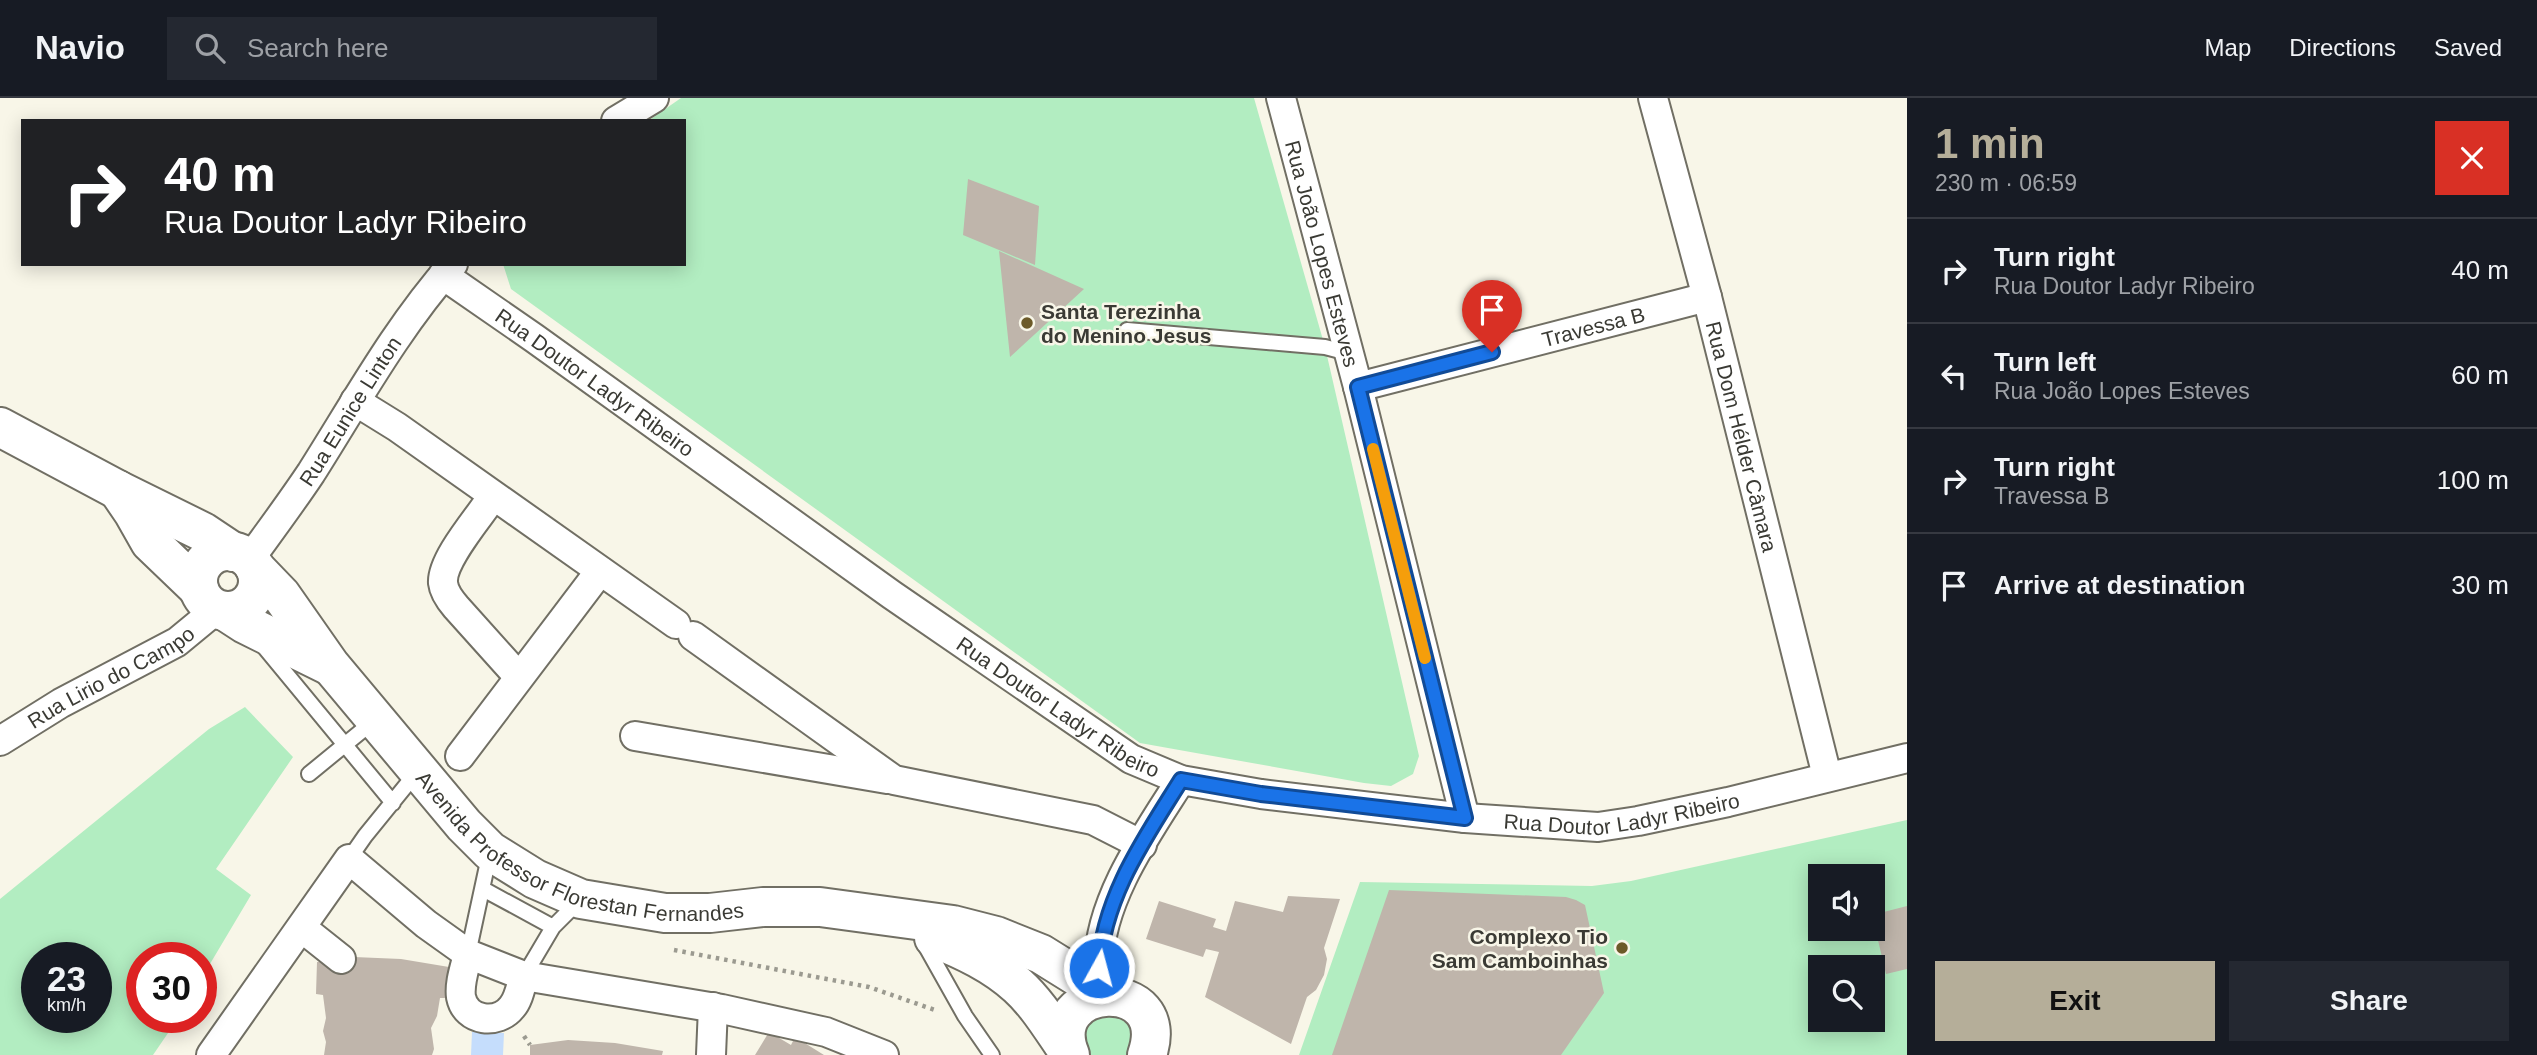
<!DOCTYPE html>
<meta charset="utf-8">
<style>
:root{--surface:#171b24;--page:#242831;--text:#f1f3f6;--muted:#9ea1a6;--line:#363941;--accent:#b5ae99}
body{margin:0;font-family:Helvetica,sans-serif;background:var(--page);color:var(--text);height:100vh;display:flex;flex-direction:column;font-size:26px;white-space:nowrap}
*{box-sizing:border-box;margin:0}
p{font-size:23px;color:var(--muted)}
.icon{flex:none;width:38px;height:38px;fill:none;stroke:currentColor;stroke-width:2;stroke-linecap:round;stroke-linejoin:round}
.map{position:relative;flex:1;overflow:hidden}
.drawer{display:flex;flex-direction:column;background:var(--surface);width:630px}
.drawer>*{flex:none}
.top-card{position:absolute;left:21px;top:21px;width:665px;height:147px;border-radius:0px;box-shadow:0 4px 18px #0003;background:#202124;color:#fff;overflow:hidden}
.tools{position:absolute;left:1808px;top:766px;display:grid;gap:14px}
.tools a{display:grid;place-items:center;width:77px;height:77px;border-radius:0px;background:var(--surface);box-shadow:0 4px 18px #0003;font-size:35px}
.speed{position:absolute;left:21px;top:844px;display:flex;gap:14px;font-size:35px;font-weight:700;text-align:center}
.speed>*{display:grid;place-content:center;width:91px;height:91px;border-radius:50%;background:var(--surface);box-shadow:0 4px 18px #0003;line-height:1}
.speed small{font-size:18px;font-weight:400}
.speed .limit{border:10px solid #d22;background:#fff;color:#111}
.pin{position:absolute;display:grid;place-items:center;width:60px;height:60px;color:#fff;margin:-72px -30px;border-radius:50% 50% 50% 0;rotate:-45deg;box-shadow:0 0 7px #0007}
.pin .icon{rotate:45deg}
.me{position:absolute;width:77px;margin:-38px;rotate:7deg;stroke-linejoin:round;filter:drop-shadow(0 0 5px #0008)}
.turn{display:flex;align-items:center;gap:24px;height:147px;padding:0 28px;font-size:32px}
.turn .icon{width:91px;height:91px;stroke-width:2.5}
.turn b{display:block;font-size:49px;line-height:60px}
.round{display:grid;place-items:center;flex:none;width:74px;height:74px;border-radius:0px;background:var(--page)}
.summary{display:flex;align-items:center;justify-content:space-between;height:119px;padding:0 28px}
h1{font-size:42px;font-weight:800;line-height:52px;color:var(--accent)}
.cta{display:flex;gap:14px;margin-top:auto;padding:14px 28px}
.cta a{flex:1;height:80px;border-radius:0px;background:var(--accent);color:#111;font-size:28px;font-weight:800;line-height:80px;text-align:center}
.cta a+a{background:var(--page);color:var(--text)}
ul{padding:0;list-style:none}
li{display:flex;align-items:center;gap:21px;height:105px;padding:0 28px;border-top:2px solid var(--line)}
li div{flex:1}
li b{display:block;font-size:26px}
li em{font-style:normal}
header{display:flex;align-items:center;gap:42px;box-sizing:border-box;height:98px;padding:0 35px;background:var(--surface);border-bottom:2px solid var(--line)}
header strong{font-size:33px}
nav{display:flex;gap:38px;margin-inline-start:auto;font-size:24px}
.search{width:490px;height:63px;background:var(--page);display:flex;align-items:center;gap:18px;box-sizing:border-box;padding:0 24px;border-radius:0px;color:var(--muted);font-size:26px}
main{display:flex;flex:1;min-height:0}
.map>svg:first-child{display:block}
</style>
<header>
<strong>Navio</strong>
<div class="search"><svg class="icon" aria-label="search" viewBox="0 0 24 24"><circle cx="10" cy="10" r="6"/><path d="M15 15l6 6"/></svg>Search here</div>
<nav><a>Map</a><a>Directions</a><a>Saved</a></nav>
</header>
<main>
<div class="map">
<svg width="1907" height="957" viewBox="0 0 1907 957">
<rect width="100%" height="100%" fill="#f8f6e8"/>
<path fill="#b2edc1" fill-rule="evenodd" d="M681,0H1254L1325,249L1419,658L1413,676L1391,688L1364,685L1140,645L511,191L503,166H684V23H648Z
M245,609L293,659L216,771L251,797L201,881V859H142V919H179L153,957H0V801L209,631ZM37,859H96V919H37Z
M1907,722V957H1299L1360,784L1592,788L1631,783ZM1820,779H1872V831H1820ZM1820,870H1872V922H1820Z
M1094,915L1131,922L1133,957H1083L1081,930Z"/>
<path fill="#c5ddfc" d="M472,934L504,935L503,957H471Z"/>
<path fill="#bfb5ab" d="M968,81L1039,108L1035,167L963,137Z
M999,153L1084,191L1010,259Z
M1389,792L1566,799L1576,802L1585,807L1604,895L1561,957H1332Z
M1288,798L1340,801L1324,850L1327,861L1324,877L1316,892L1307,899L1291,946L1205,899L1219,854L1206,851L1203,859L1146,841L1159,803L1216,821L1213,829L1226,833L1235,803L1283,814Z
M1907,808V871L1886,876L1872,817Z
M354,859L401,861L449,869L446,900H440L437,918L431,930L434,951L432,957H324L326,944L323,933L326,920L323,897L316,896L317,864Z
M769,934L791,947L795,939L824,957H755Z
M568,942L615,945L663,953L662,957H530V947Z"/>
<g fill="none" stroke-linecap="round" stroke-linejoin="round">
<g stroke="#716f64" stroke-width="18">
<path id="lane" d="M1127,232L1325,249L1348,255
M265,550L393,705
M309,676L375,622
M349,761L365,738L417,674
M483,791L553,829
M924,845L965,918L992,957
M468,856L490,754
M524,878L553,829L580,802"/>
</g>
<g stroke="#716f64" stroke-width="32">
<g id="street">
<path id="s1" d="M1281,0L1358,289L1465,720"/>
<path id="s2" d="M1653,0L1707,199L1827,678"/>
<path d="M616,23L654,0"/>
<path id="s3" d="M443,177L534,240L892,497L1131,661L1181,682L1261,696L1465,720L1598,729L1638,723L1728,704L1907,660"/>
<path id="s4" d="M1358,289L1707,199"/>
<path d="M355,303L397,329L676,526"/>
<path d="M493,398C480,418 441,462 443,485C444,494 450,502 456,509L518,578"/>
<path id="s5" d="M249,462C270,433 291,405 311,375C356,304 397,229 453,166"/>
<path d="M693,538L894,682L1093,722L1142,747"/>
<path d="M635,638L887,681"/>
<path id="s6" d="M0,643L61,605L177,544L217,511"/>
<path d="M460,658L600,473"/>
<path d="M302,830L341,861"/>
<path d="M468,856C465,869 459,885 461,899C466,924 498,927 512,909C519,901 521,887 524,878"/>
<path d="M1107,897C1104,888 1099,876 1099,866C1099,802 1148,734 1181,682"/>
<path d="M211,957L349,761L426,826L468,856L524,878L722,911L826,934L884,957"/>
<path d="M711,957L713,909"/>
</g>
</g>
<g stroke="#716f64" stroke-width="42">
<g id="secondary">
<path d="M0,329L118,392L203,434L233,454"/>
<path d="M118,392L133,414L150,444L199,491"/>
<circle cx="228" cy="483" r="30"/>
<path id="s7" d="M255,470L281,497L330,567L464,727L490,753L535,781L581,801L665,815H710L763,809H820L953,827L996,838L1041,856L1107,897"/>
<path d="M225,513L245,526L328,567"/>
<path d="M934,840C964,852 994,866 1018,888C1038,906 1053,932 1068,953"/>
<path d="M1070,957C1040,883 1175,876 1147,957"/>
</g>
</g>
<path stroke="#9b9a90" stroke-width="4.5" stroke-dasharray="3.5 5" stroke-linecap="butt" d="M674,852L869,889L935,912
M524,938L530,947"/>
<use href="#lane" stroke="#fff" stroke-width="14"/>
<use href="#street" stroke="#fff" stroke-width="28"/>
<use href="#secondary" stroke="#fff" stroke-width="38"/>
</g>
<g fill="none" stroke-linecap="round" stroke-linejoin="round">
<g stroke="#114b97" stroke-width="18">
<path id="route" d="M1099,870C1103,799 1145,740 1181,682L1261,696L1465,720L1358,289L1492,254"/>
</g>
<use href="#route" stroke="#1a73e8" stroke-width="12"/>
<path stroke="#f59e0b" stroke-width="12" d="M1373,351L1425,560"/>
</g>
<g fill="#6c5a28" stroke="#f8f6e8" stroke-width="2.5">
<circle cx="1027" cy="225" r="7"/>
<circle cx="1622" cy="850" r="7"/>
</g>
<g text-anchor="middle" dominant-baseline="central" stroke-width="5" stroke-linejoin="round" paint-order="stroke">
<g font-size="21" fill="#3a3a34" stroke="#f8f6e8">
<text stroke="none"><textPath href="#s1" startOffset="161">Rua João Lopes Esteves</textPath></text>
<text stroke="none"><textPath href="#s4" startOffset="243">Travessa B</textPath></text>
<text stroke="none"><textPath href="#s3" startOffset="186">Rua Doutor Ladyr Ribeiro</textPath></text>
<text stroke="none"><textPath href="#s5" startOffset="180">Rua Eunice Linton</textPath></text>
<text stroke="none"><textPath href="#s2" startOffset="350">Rua Dom Hélder Câmara</textPath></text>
<text stroke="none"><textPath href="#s6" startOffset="128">Rua Lirio do Campo</textPath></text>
<text stroke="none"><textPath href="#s3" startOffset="752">Rua Doutor Ladyr Ribeiro</textPath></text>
<text stroke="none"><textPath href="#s3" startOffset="1340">Rua Doutor Ladyr Ribeiro</textPath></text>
<text stroke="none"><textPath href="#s7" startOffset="450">Avenida Professor Florestan Fernandes</textPath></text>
</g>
<g font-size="21" font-weight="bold" fill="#3a3a34" stroke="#f8f6e8" text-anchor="start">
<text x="1041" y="213">Santa Terezinha<tspan x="1041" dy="24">do Menino Jesus</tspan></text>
<text x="1608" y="838" text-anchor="end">Complexo Tio<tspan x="1608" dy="24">Sam Camboinhas</tspan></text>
</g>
</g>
</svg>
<div class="tools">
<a><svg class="icon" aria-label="sound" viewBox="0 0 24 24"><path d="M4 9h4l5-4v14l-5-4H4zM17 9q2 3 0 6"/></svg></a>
<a><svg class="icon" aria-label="search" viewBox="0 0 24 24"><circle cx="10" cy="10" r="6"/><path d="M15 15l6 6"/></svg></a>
</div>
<div class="speed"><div>23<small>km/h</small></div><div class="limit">30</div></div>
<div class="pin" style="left:1492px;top:254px;background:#d93025"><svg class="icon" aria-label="arrive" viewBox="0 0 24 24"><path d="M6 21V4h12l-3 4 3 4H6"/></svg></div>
<svg class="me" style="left:1099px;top:870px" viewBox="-20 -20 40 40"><circle r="17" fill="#1a73e8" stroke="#fff" stroke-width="3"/><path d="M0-11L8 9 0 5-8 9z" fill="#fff"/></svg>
<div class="top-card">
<div class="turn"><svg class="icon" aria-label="right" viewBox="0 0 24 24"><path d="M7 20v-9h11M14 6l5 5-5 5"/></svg><div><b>40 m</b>Rua Doutor Ladyr Ribeiro</div></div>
</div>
</div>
<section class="drawer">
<div class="summary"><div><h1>1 min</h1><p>230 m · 06:59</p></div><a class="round" style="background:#d93025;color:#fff"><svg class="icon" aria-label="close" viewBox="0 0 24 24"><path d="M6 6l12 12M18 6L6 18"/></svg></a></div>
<ul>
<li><svg class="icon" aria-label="right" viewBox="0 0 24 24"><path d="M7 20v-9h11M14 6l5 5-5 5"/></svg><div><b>Turn right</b><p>Rua Doutor Ladyr Ribeiro</p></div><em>40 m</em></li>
<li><svg class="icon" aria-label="left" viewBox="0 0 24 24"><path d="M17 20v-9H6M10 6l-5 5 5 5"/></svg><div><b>Turn left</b><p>Rua João Lopes Esteves</p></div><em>60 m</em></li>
<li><svg class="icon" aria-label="right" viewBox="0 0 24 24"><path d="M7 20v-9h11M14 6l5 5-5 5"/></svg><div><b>Turn right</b><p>Travessa B</p></div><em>100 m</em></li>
<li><svg class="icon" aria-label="arrive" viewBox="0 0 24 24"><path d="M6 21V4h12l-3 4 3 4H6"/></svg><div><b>Arrive at destination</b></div><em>30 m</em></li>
</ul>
<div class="cta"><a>Exit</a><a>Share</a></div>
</section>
</main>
